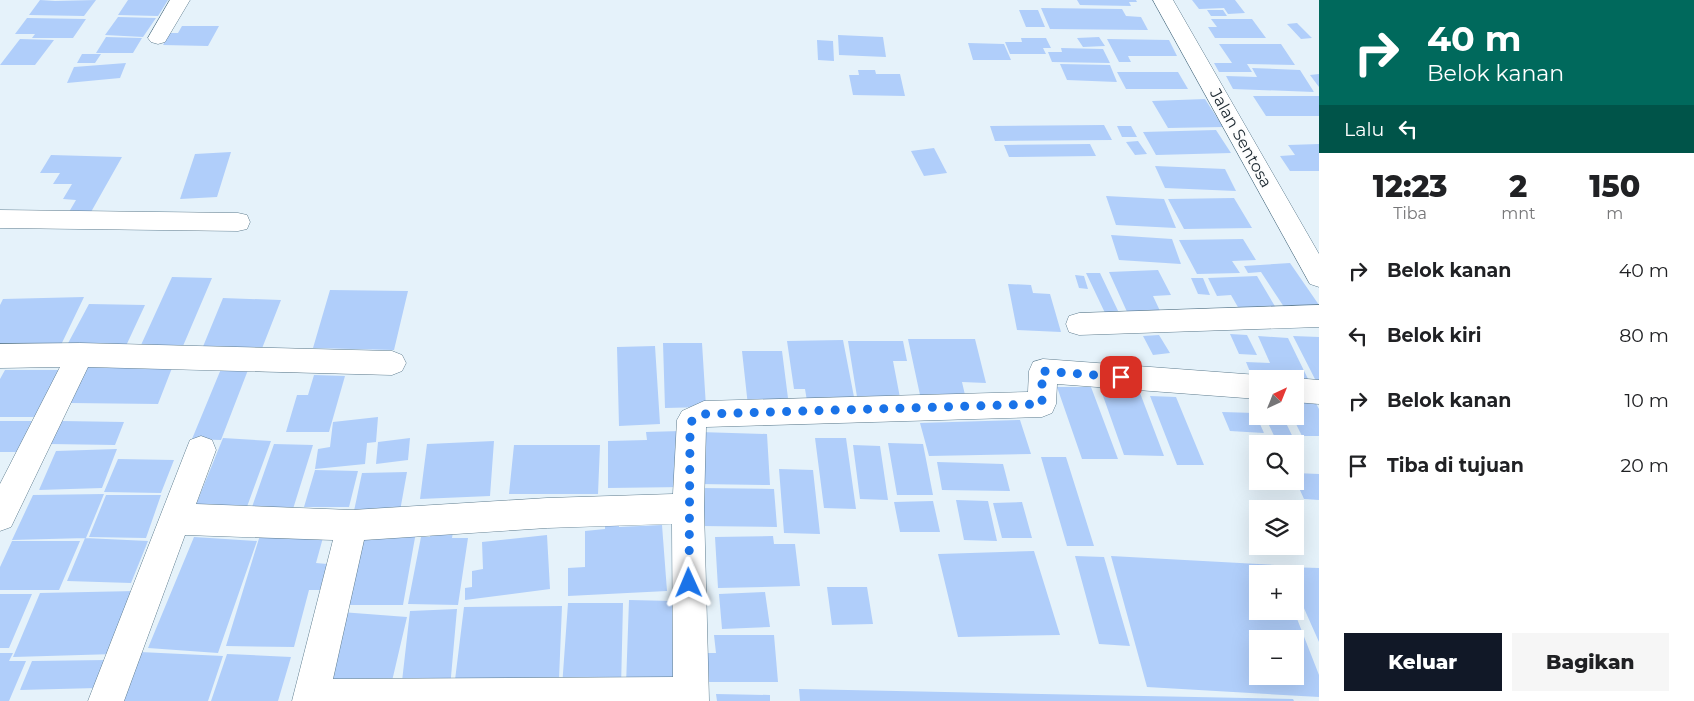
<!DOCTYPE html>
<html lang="id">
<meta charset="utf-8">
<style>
:root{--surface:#fff;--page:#f6f6f6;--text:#202124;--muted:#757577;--accent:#111827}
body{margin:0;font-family:Montserrat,sans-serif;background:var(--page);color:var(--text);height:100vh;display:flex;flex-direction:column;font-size:19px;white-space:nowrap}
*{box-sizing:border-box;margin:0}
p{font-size:16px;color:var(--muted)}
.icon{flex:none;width:28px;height:28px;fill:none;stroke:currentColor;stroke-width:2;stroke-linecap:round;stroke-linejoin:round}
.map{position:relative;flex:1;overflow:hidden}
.details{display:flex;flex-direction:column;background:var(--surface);width:375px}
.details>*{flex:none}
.top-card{background:#00695c;color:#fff;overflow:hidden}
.needle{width:32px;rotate:43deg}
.tools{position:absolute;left:1249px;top:370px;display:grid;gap:10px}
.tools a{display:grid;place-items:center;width:55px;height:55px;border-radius:0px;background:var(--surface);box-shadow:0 5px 20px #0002;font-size:25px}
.pin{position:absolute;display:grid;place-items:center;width:42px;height:42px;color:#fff;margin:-21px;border-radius:10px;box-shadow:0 2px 8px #0006}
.me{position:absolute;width:55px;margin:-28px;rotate:359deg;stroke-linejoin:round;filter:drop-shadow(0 0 4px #0008)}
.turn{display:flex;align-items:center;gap:18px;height:105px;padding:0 25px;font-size:22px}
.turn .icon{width:65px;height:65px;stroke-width:2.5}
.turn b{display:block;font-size:35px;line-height:42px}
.then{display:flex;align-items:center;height:48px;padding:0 25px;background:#0003;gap:10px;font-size:19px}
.eta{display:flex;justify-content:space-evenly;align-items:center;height:85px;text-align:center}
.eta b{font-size:30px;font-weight:800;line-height:35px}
.primary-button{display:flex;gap:10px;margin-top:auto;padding:10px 25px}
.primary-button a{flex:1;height:58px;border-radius:0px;background:var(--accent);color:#fff;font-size:20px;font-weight:800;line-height:58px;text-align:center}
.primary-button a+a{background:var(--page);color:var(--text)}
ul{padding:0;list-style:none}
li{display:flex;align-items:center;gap:15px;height:65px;padding:0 25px}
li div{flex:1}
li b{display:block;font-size:19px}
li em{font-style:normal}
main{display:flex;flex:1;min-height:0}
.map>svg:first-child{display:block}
</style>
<main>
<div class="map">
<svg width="1319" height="701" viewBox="0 0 1319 701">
<rect width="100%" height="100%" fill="#e5f2fa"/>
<path fill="#b0cefa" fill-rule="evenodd" d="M40,0L55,1L96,0L84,16L29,15Z
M128,0H168L158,16L118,15Z
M1077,0H1136L1137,2H1129L1131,6L1080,5Z
M1192,0H1235L1245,13L1228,14L1224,8L1199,9Z
M1041,8L1122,9L1126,16L1141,17L1148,30L1050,29Z
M1019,10H1038L1045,27H1026Z
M1207,10H1223L1227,16H1211Z
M118,17L156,18L143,37L105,35Z
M27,18L86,19L73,38H32L35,34H15Z
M1211,19H1252L1266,38H1215L1208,27H1217Z
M1297,23L1312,38L1301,39L1287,24Z
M182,26H219L208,46L163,45L170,33H178Z
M838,35L883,37L886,57L839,55Z
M106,37L142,38L133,53H96Z
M1099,37L1105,46L1083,47L1077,38Z
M1021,38H1046L1051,48H1043L1046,54H1010L1005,42H1022Z
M20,39L54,40L35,65H0Z
M1107,39L1169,40L1177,56H1128L1131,62H1119Z
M817,40L833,41L834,61L818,60Z
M968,43L1004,44L1011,60H973Z
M1219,44H1281L1295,65L1247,64L1252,72H1219L1214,63H1232Z
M1061,48L1103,49L1110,63L1052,62L1048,52H1062Z
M82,54H101L95,63H77Z
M126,63L120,78L67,83L74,67Z
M1060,64L1110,65L1117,82L1067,80Z
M1252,68L1300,70L1314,92L1233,89L1226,76L1257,77Z
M858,70H875L876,74H900L905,96L853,95L849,75H859Z
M1117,72H1178L1188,89H1126Z
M1319,74V87L1310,75Z
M1253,96H1319V116H1266Z
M1205,99L1223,127L1168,128L1152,101Z
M1104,125L1112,140L995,141L990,126Z
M1117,126H1131L1137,137H1122Z
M1216,130L1231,153L1156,155L1143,132Z
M1138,141L1147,154L1135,155L1126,142Z
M1090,144L1096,156L1009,157L1004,145Z
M1319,144V171H1290L1280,156L1295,155L1288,145Z
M934,148L947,173L924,176L911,151Z
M231,152L217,197L180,199L195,154Z
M51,155L122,157L91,212H69L76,200L63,199L72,184H53L60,173H40Z
M1155,166L1225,169L1236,191L1165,188Z
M1106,196L1164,199L1176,228L1116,225Z
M1234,198L1252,228L1184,229L1168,199Z
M1111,235L1172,239L1181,264L1119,260Z
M1243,239L1256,260L1232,261L1240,273L1197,274L1179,240Z
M1290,263L1319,305L1284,307L1261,272L1248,273L1244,266Z
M1158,270L1171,295L1153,296L1161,313L1128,314L1109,272Z
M1086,273H1100L1120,315H1106Z
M1075,275L1084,276L1088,289L1079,288Z
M1257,276L1276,308L1239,309L1231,295L1217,296L1208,278Z
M172,277L212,278L183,346L141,345Z
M1191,278H1203L1210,295L1198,294Z
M1008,284L1031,285L1033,293L1050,294L1061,332L1017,330Z
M330,290L408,291L394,350L313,348Z
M84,297L60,347L0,349V305L3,299Z
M223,298L281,300L261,351L202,349Z
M89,304L145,305L125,348L66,347Z
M1230,334L1247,335L1257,355L1239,354Z
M1159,335L1170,353L1153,355L1143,336Z
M1258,336L1288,338L1309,381H1295V379H1253L1246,362L1270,363Z
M1293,336L1319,337V384L1317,383Z
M908,339H975L986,383L962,382L965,395H920Z
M843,340L854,397L808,407L805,389H794L787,341Z
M848,341H903L907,361H893L901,403H858Z
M663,343H702L706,407L665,408Z
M655,346L660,424L619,426L617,347Z
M742,351H782L789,406H748Z
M87,367L172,368L158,404L70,403Z
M221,369L248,370L221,440L192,439Z
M5,370H67L44,417H0V379Z
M314,375L345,376L329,432H286L297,395H308Z
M1057,387H1091L1118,459H1082Z
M1102,393H1140L1164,456L1124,455Z
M1150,396L1176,397L1204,465H1177Z
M1295,398H1313L1319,409V436H1302L1292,416H1295Z
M1222,412L1255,413L1264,433L1230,431Z
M378,417L376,442L367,443L365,464L315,469L318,449L330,447L333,422Z
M1020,420L1031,454L929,456L920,423Z
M0,421H32L28,429L26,452H0Z
M62,421L124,422L115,445L50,444Z
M1268,423H1286L1304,460H1295V444H1278Z
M681,431L684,487L608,488V441L647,440L646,432Z
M699,432L767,434L770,485L699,484Z
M223,438L271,441L244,515L193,512Z
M410,438L408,460L376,464L378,442Z
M815,438H846L856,509L824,508Z
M494,441L490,496L420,499L427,444Z
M888,443L923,444L933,495H897Z
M274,444L313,445L293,509L252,507Z
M514,445H600L598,494H509Z
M853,445L880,446L888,500L860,499Z
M117,449L102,488L39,490L56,451Z
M1041,457H1066L1094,546H1067Z
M118,459L174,460L161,493L104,492Z
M937,462L1003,464L1010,491L942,490Z
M779,469L813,470L820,534L784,533Z
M315,470L358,471L349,507H304Z
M407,472L400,511H354L362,473Z
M1295,473L1319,474V500L1304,499L1295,479Z
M700,488L774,489L777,527L701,526Z
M104,494L86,538L12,540L33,495Z
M106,495H161L146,538L89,537Z
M956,500L988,501L997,541L964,540Z
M933,501L940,532H900L894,502Z
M1022,502L1032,538H1002L993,503Z
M605,519H619V527L662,525L667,591L568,596V568L585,567V531L605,529Z
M431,531L453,532L452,538H468L458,605L408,604L421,537H430Z
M261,532L324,534L316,563L327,564L320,590H309L294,647L226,646Z
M364,532H416L403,605H348Z
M547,535L550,589L465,600V588L472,587V571L483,569L482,542Z
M773,536L774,544H795L800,586L718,588L715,537Z
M194,537L257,541L218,653L148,648Z
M85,538L148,541L131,583L67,581Z
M12,541H80L59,590H0V567Z
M1034,551L1060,635L958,637L938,554Z
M1075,556L1104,557L1130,646L1099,644Z
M1111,556L1275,565L1279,574H1258V611H1294L1319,675V697L1147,687ZM1258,639H1295V676H1258Z
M1286,567L1319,568V642L1295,588V574H1289Z
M827,587H867L873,624L832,625Z
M136,591L115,654L13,657L40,593Z
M765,592L770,627L722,629L719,594Z
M0,594H32L9,648H0Z
M629,600L674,601V685H626Z
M568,603H623L621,688L562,687Z
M562,606L559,679L455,680L464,607Z
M457,609L450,688L401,690L410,611Z
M341,612L407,617L389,694L319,688Z
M714,635H774L778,682H704L703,653H716Z
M140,652L223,656L208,701H121Z
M0,653H13L9,661H26L9,701H0Z
M227,654L291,657L278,701H211Z
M107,660L97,688L20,690L32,661Z
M799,689L1293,699L1294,701H800Z
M716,694L770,695V701H717Z"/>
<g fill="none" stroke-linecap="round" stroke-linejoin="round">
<g stroke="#5f7d8f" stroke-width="1">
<path id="minor" d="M170,0H190L165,42L158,44L151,42L148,38Z
M1153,0H1173L1319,254V287L1310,284Z
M0,210L238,213L247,215L250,222L247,229L238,231L0,228Z
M1319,305V327L1079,335L1069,332L1066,324L1069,316L1079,313Z
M80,343L392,351L402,355L406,363L402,371L392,375L88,367L11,527L0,531V484L60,367L0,368V344Z
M1043,359L1258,375L1268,379H1258V399L1057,384L1056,404L1052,413L1042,417L706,427L704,508L709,701H292L333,540L185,535L124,701H88L186,450L190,440L201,436L212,440L216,450L196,504L352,510L547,498L673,494L677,420L682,411L704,401L1028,392L1029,371L1033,362ZM672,524L673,677L333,679L364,540L547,528Z
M1295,378L1319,380V404L1295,402V379H1292Z"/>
</g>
<use href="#minor" fill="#fff" fill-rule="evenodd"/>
</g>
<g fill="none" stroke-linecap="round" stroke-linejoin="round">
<path stroke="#1a73e8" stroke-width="9" stroke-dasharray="0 16.2" d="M689,583L690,433L692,420L704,414L1042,404V371L1121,377"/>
</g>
<g text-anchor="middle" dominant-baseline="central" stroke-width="4.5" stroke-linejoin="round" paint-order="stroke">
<g font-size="16" fill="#1c2830" stroke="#fdfdfd">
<text transform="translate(1241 138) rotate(61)">Jalan Sentosa</text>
</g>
</g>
</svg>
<div class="tools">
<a><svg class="needle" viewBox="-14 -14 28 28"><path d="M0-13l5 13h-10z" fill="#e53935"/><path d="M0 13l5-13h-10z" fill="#757577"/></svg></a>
<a><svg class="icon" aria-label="search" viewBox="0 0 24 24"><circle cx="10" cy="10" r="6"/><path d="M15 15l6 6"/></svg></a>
<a><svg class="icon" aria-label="layers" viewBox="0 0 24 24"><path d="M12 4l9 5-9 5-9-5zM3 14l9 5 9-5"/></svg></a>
<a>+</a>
<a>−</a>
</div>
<div class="pin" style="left:1121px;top:377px;background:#d93025"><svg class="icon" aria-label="arrive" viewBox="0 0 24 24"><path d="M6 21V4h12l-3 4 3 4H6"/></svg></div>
<svg class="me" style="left:689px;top:583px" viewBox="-20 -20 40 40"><path d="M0-17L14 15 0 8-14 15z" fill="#1a73e8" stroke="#fff" stroke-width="4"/></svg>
</div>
<section class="details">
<div class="top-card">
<div class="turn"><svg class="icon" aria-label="right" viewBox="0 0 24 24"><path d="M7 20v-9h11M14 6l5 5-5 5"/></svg><div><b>40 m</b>Belok kanan</div></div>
<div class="then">Lalu<svg class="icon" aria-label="left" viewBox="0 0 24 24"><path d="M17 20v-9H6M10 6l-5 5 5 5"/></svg></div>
</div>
<div class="eta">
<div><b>12:23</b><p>Tiba</p></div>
<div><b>2</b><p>mnt</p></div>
<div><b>150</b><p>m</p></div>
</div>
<ul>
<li><svg class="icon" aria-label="right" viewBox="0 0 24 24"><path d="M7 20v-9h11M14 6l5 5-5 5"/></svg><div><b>Belok kanan</b></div><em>40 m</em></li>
<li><svg class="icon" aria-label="left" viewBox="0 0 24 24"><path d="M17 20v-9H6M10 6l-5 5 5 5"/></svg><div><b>Belok kiri</b></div><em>80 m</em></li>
<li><svg class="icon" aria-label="right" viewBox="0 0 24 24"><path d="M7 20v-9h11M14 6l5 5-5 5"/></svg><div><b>Belok kanan</b></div><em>10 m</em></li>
<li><svg class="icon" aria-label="arrive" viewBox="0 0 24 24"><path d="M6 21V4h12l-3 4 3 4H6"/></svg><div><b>Tiba di tujuan</b></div><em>20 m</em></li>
</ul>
<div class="primary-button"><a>Keluar</a><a>Bagikan</a></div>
</section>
</main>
